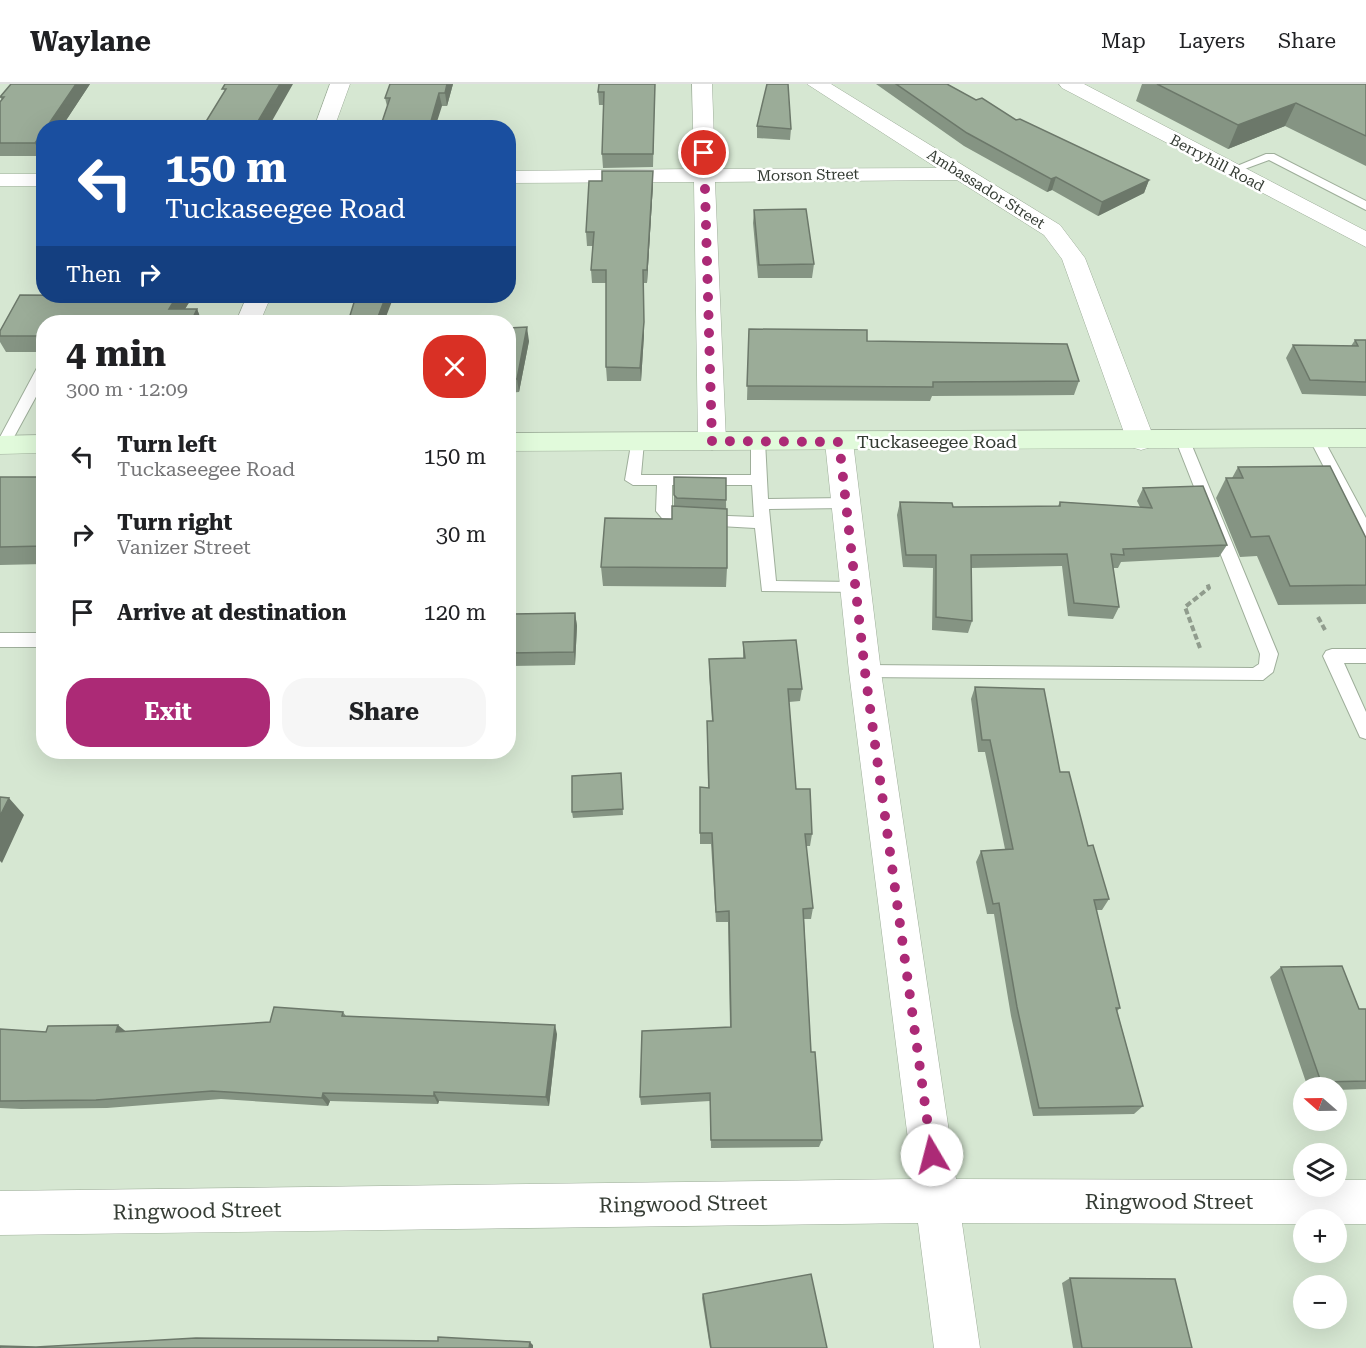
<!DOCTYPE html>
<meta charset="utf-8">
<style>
:root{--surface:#fff;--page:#f6f6f6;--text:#202124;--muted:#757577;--line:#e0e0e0;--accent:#ac2a76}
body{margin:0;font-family:"Roboto Serif",serif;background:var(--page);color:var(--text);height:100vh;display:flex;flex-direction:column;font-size:22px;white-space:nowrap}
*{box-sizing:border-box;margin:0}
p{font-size:20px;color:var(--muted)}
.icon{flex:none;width:33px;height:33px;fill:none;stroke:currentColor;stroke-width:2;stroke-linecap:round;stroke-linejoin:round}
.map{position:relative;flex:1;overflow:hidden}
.panel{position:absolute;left:36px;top:231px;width:480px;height:444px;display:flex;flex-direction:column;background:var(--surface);border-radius:24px;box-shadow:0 6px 24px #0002}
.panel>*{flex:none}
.guide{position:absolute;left:36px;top:36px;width:480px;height:183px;border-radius:24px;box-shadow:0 6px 24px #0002;background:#1a4fa0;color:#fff;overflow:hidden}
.needle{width:39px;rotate:290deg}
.fabs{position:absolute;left:1293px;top:993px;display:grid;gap:12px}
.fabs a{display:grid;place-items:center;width:54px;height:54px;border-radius:50%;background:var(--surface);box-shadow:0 6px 24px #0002;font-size:30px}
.pin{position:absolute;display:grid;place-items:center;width:51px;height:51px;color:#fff;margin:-26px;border:3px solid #fff;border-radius:50%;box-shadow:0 2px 6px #0007}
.me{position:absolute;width:66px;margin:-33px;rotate:352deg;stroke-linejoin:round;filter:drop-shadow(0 0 4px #0008)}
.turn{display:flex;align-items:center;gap:21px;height:126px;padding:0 30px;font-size:27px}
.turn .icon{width:78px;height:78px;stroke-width:2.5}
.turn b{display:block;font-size:42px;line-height:51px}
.then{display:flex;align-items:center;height:57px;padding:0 30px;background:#0003;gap:12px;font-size:22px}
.round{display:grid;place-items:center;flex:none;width:63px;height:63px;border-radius:24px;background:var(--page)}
.overview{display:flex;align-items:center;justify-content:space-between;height:102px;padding:0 30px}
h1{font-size:36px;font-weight:700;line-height:45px}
.action{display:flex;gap:12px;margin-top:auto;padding:12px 30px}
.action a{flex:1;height:69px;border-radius:24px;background:var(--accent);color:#fff;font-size:24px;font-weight:700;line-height:69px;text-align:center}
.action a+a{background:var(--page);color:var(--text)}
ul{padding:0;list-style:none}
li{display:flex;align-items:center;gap:18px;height:78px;padding:0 30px}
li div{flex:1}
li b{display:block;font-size:22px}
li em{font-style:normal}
header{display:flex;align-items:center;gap:36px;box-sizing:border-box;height:84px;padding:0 30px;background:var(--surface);border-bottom:2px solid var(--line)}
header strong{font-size:28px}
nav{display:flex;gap:33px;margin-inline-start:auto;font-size:21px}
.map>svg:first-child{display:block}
</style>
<header>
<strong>Waylane</strong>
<nav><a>Map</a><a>Layers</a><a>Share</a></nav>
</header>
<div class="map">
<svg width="1366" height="1264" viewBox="0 0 1366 1264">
<rect width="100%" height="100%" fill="#d6e7d2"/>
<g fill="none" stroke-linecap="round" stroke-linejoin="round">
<g stroke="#9eae9a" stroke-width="2">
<path id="service" d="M1266,70H1274L1366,117V126L1269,76L1231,90L1225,87Z
M248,234H344L351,238H241Z
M44,280V298L8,364L0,365V353L37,284Z
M1317,351L1324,356L1366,434V455L1358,449L1310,356Z
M758,352L765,357L768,415L846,414L854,419L846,424L769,425L776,497L855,498L863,504L861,508L762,507L755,444L666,439L656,427L657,401H633L625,396L632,355H642L644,358L641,391H751V357ZM672,401H752L754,433L676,430L672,425Z
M1183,352L1190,357L1278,570L1273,588L1263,596L859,593L856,588L859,583L865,581L1253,584L1259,580L1260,570L1176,357Z
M0,549H44V563H0Z
M1332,565H1366V579H1344L1366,628V655L1360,653L1323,572L1326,567Z"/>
</g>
<g stroke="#9eae9a" stroke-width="1">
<path id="minor" d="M330,0H350L334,44H314Z
M692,0H712L715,85L937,84L807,0H831L1060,141L1085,174L1155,357L1151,363L1141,366L1131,363L1127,357L1062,175L1044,151L957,96L715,98L726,357L722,363L712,366L702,363L698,357L694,98L508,99V87L694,85Z
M1059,0H1084L1366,147V163L1062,4Z
M0,90H44V102H0Z
M247,212H271L260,238H236Z
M839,349L849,352L853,358L881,588L956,1095L1304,1096V1102H1336V1096H1366V1140H1336V1136H1304V1140L962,1139L980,1264H934L918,1139L0,1151V1107L913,1095L849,588L825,358L829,352Z"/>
</g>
<g stroke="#9eae9a" stroke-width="1">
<path id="secondary" d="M1366,345V363L508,367V349Z
M44,351V369L0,370V352Z"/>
</g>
<path stroke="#909c8d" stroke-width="4" stroke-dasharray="6 3" stroke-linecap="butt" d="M1318,533L1325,546
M1200,564L1185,523L1209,504L1207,499"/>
<use href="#service" fill="#fff" fill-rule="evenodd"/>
<use href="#minor" fill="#fff" fill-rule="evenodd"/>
<use href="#secondary" fill="#e1fadb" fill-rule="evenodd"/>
</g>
<path fill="#859483" d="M90,0L61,44H44V69L41,72H0V18L2,16L0,13Z
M453,0L447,22H387L385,14Z
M599,0H655L653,83L603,84L602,70L604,21H599L598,8Z
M876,0H947L976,16L1016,36L1149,96L1144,109L1098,132L1052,106L1047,108L964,62Z
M1142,0H1366V82L1285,42L1228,65L1136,17Z
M757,42L791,45L790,56L757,54Z
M653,87V100L647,199H643L644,251L641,297H607L606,283V199H592L591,186L593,162H587L586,148L602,97Z
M754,126L814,180L812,194H758L753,139Z
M20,211L193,212L185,225H197L202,238H44V268H6L0,258V247Z
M508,244L529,257L519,308L508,309Z
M749,245L867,257L1079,297L1074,311L932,312L930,317L747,316Z
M1355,256H1366V312L1302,310L1286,274L1293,261L1351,262Z
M1238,383L1366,454V520L1278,521L1257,472L1240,473L1216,414L1226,394H1232Z
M0,393H44V480L0,481Z
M674,393L726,416L727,484L726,503L603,502L601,483L672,435L674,422Z
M1143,404L1227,461L1219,473L1121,478L1118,484H1113L1119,523L1113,535L1068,532L1062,482L971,484L972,537L968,549L932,546L933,484L903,483L897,431L900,418L953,423L1058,422L1060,418L1140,423L1137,417Z
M575,529L577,542L575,581L511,582L509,569Z
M743,558L802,605L800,617L789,618L796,705L812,750L810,762H806L813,824L811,835H804L811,968L822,1056L819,1063L711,1064L710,1017L641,1021L640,1013L730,943L728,838H716L711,760H700V703L708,704L707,637H712L709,588V575L743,574Z
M975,603L1060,688L1109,815L1102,826H1096L1120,924L1117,927L1143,1022L1134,1030L1033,1032L1011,932L994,830H987L976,778L981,767L1005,765L985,668H978L971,615Z
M621,689L623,731L573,734L572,728Z
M1281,883L1359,925H1366V1005L1336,1006V1004H1308L1270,893Z
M343,928L346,932L557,950L549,1022L439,1017L438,1020L330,1017L328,1022L221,1015L107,1024L21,1025L0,1024V945L46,948H126L270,938Z
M1070,1194L1192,1264H1073L1062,1199Z
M703,1210L827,1264H710L702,1214Z"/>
<path fill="#6c786a" d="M76,0H90L61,44H46Z
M280,0H293L268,44H254Z
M447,0H453L447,22L445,9Z
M439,9L442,22L435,44H429Z
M1296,19L1285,42L1228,65L1238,41Z
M44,47V69L41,72L35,59Z
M653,87V100L647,199V186Z
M1056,93L1052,106L1047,108L1051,95Z
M1149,96L1144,109L1098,132L1102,118Z
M643,186L644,251L641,297L640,284Z
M177,212H193L177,238L169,225Z
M386,212H394L384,238H376Z
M197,225L202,238H191Z
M527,243L529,257L519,308L517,295Z
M575,529L577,542L575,581L574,568Z
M9,714L24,731L2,779L0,777V732Z
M118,941L129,950L116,948Z
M555,941L557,950L549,1022L546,1013Z
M434,1008L439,1017L438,1020L434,1012Z
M323,1009L330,1017L328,1022L322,1014Z
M530,1258L533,1261V1264H529Z"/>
<path fill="#9bac98" stroke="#6c786a" stroke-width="1.5" d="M11,0H76L46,44H44V47L35,59H0V18L4,13H0Z
M225,0H280L254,44H202L226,5H222Z
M390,0H447L445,9H439L429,44H380L390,14H385Z
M599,0H655L653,70H602L604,8H598Z
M767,0H788L791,45L757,42Z
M896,0H947L976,16L982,14L1016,36L1020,35L1149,96L1102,118L1056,93L1051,95L967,49Z
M1157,0H1366V52L1296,19L1238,41Z
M602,87H653L647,186H643L644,238L640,284L606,283V186H591L594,148H586L589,97H602Z
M806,125L814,180L759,181L754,126Z
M20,211L177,212L169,225H197L191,238H44V252H0V247Z
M356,212H386L376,238H348Z
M527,243L517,295H508V244Z
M749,245L867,246V257L1067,260L1079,297L933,298V303L747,302Z
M1355,256H1366V298L1310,296L1293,261L1358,262Z
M1330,382L1366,454V501L1290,502L1269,452L1251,453L1226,394H1243L1238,383Z
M0,393H44V462L0,463Z
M674,393L726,394V416L677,414L674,411Z
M1203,402L1227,461L1123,465L1124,471L1111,470L1119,523L1074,519L1067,470L971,471L972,537L936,533V471H906L900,418L952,419L953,423L1060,422V418L1152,424L1143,404Z
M672,422L727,425V484L601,483L605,434L672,435Z
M575,529L574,568L509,569L512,530Z
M796,556L802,605H788L796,705H810L812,750H805L813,824L803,825L811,968H815L822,1056H711L710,1009L640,1013L642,947L731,943L729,827L716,828L712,749H700V703L709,704L707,637H713L709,575L745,574L743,558Z
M975,603L1044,605L1060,688H1069L1088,762L1093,761L1109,815L1094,816L1120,924H1116L1143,1022L1039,1024L1017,923L999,819L993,820L981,767L1013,765L990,656H982Z
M621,689L623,725L572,728V692Z
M0,713L9,714L0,732Z
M1342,882L1359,925H1366V997L1321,998L1281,883Z
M274,923L343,928L342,932L555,941L546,1013L434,1008V1012L323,1009L322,1014L212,1007L96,1016L0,1017V945L46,948L48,942L118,941L116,948L270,938Z
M811,1190L827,1264H711L703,1210Z
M1070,1194L1175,1195L1192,1264H1082Z
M438,1253L530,1258L529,1264H0V1262L36,1263L196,1254L438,1257Z"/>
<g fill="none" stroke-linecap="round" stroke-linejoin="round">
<path stroke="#ac2a76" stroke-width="10" stroke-dasharray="0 18" d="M704,69L712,357L839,358L865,588L932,1071"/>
</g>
<g text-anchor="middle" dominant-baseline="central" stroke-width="5" stroke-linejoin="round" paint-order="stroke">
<g font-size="15" fill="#353c34" stroke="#fff">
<text transform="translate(1217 79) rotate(28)">Berryhill Road</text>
<text transform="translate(808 91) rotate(-1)">Morson Street</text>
<text transform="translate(986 105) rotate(32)">Ambassador Street</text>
</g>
<g font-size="18" fill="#353c34" stroke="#fff">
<text x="937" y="357">Tuckaseegee Road</text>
</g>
<g font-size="21" fill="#353c34" stroke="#fff">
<text x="1169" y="1118">Ringwood Street</text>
<text transform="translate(683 1120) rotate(-1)">Ringwood Street</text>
<text transform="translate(197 1127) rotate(-1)">Ringwood Street</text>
</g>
</g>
</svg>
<div class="fabs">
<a><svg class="needle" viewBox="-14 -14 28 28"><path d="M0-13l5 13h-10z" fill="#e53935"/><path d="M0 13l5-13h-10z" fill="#757577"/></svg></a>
<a><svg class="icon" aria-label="layers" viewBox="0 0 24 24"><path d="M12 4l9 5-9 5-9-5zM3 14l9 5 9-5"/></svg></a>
<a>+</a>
<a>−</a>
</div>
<div class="pin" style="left:704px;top:69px;background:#d93025"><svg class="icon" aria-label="arrive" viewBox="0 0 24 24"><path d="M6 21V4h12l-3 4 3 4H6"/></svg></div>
<svg class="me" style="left:932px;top:1071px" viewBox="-20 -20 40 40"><circle r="19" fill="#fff"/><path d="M0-13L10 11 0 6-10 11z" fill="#ac2a76"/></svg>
<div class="guide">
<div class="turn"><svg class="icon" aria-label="left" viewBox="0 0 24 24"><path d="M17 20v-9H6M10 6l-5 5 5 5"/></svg><div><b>150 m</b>Tuckaseegee Road</div></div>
<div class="then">Then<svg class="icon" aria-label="right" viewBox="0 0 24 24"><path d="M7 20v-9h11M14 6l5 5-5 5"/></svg></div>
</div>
<section class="panel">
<div class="overview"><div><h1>4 min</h1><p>300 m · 12:09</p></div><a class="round" style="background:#d93025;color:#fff"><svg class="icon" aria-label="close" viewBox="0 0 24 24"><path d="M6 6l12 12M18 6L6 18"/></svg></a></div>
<ul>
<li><svg class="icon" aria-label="left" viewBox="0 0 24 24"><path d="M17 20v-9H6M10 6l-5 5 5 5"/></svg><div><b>Turn left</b><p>Tuckaseegee Road</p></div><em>150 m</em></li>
<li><svg class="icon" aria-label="right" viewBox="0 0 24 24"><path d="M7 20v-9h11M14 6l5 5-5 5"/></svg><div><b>Turn right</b><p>Vanizer Street</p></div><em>30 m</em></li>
<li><svg class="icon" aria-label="arrive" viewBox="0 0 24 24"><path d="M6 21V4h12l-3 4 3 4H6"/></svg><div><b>Arrive at destination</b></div><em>120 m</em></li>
</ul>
<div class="action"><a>Exit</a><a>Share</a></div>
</section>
</div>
